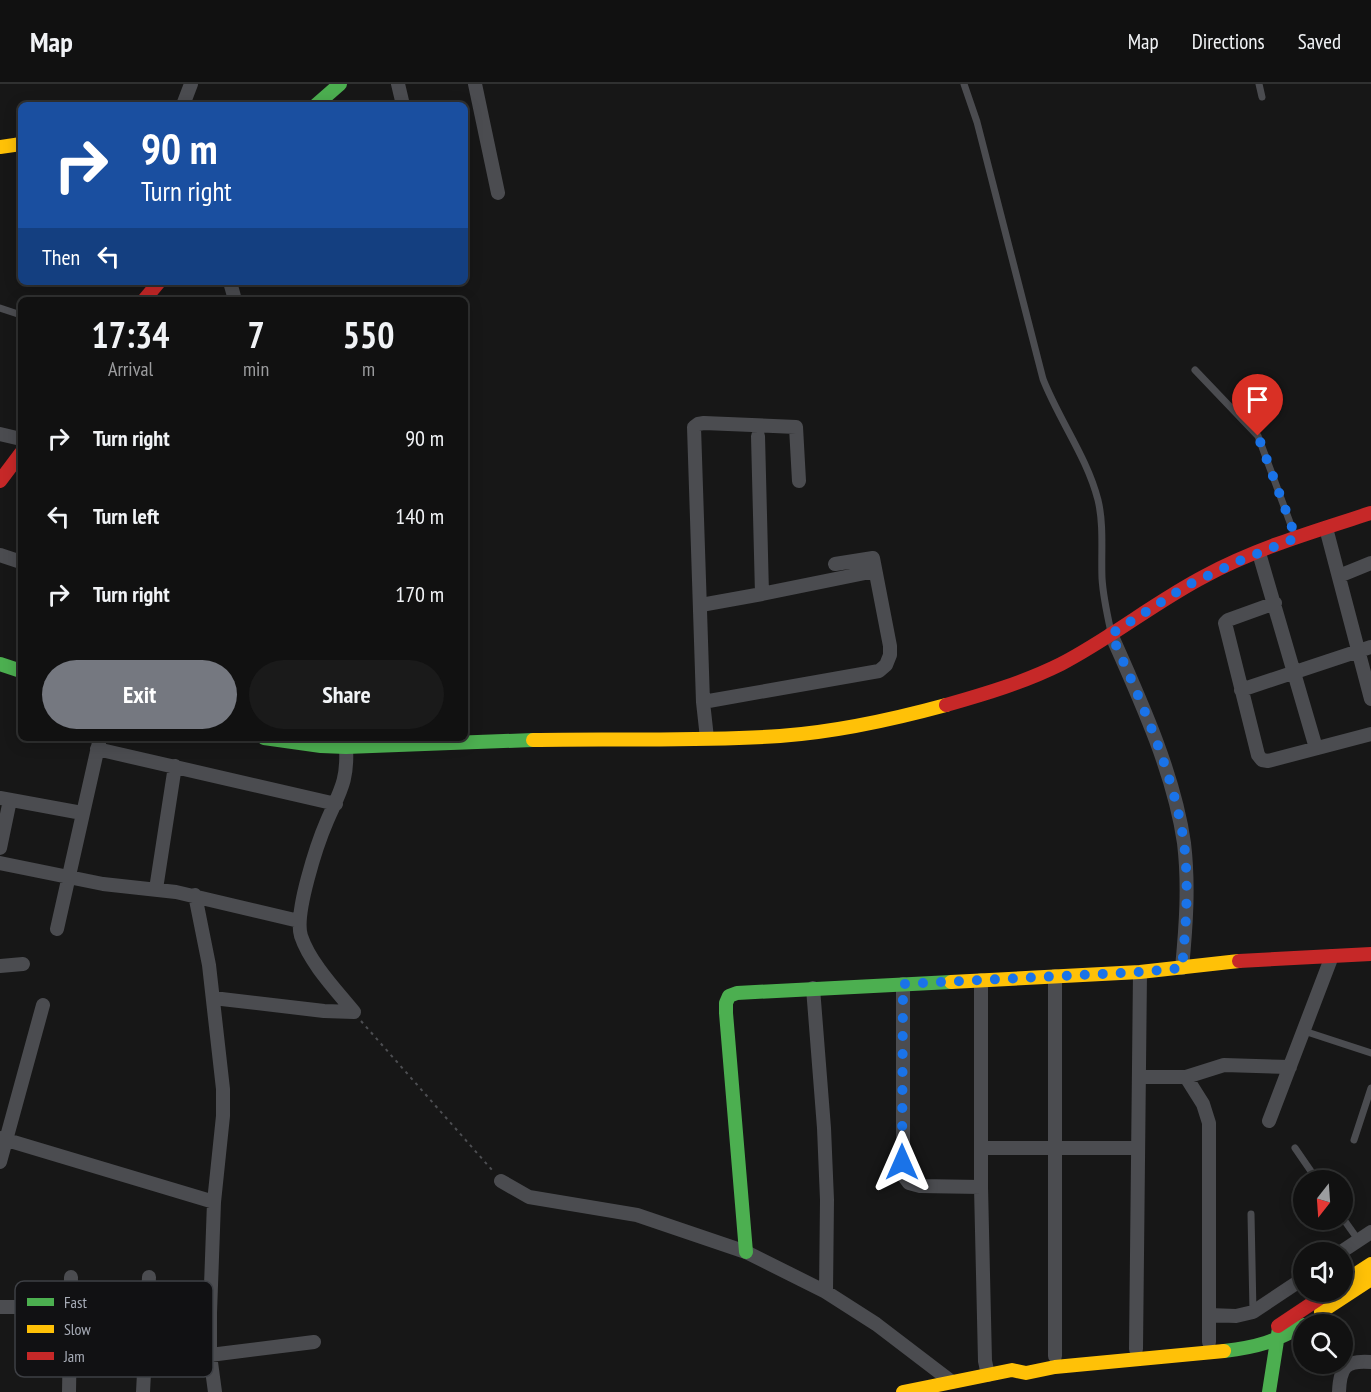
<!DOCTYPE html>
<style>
:root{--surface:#111;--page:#1a1a1a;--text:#f1f3f6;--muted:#9c9d9f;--line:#303131;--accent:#757880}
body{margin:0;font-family:"PT Sans Narrow",sans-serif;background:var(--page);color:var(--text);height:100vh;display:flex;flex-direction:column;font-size:22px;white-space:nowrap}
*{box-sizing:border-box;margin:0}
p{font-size:20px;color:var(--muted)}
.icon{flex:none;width:33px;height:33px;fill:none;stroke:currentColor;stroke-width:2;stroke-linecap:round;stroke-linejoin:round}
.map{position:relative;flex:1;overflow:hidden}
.panel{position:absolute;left:18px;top:213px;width:450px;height:444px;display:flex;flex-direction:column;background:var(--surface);border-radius:9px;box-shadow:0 3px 15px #0003,0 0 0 2px var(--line)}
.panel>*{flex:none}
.banner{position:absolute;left:18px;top:18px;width:450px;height:183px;border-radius:9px;box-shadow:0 3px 15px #0003,0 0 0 2px var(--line);background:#1a4fa0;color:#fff;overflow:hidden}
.needle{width:39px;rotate:197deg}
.tools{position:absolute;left:1293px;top:1086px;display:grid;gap:12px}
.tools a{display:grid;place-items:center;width:60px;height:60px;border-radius:50%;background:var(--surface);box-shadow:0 3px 15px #0003,0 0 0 2px var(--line);font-size:30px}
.pin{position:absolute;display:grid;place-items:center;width:51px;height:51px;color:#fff;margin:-62px -26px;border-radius:50% 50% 50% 0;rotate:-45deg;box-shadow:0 0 6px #0007}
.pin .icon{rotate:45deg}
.me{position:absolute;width:66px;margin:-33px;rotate:0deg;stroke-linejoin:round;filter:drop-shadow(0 0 4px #0008)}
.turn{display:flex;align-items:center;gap:21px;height:126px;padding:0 24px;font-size:27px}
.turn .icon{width:78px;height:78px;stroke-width:2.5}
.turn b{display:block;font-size:42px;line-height:51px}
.then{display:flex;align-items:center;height:57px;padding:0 24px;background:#0003;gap:12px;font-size:22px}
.eta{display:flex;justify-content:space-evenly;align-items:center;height:102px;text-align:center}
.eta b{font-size:36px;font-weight:800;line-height:42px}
.cta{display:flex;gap:12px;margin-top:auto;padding:12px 24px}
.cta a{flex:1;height:69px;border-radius:36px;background:var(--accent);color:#fff;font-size:24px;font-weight:800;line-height:69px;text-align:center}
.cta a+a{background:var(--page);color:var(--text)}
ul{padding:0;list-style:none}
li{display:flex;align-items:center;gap:18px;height:78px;padding:0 24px}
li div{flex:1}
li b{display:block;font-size:22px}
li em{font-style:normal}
header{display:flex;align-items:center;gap:36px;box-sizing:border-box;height:84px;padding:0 30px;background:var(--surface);border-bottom:2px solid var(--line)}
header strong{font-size:28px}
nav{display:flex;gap:33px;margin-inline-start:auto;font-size:21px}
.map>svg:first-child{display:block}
</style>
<header>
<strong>Map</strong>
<nav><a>Map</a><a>Directions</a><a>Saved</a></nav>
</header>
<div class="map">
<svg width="1371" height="1308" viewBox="0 0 1371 1308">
<rect width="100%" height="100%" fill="#171717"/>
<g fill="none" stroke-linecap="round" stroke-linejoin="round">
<path stroke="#4d4e52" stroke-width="2" stroke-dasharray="3 4.5" stroke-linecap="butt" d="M361,937L492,1086"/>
<path stroke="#4b4c50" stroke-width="7" d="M964,0L977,38L1043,295C1059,336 1087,373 1098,416C1104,441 1101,468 1102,494C1103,512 1107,530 1111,548
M1259,0L1262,13
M0,224L21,231
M1195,286L1258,352L1295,452
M1304,947L1371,969
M1354,1056L1371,1004
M1295,1064L1317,1096
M1251,1130L1253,1228
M1342,1133L1359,1157"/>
<path stroke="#4b4c50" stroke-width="14" d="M398,0L403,21
M475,0L498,109
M183,21L191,0
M230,198L235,216
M0,350L21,355
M1326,444L1371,615
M1259,469L1316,664
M0,471L21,478
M1339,492L1371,479
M762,510L875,487
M1275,519L1228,536L1225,539L1258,671L1262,676L1268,677L1371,650
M701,521L762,510L758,352
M1111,550C1140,615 1174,689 1184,759C1189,801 1186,842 1182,884
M1241,606L1371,563
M703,618L879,587L886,581L890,571V562L873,474L835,480
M707,654L703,618L694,343L698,340L704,339L796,343L799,397
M346,663C348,697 340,707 327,737C317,760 294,830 301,852C310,879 336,906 354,928
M97,665L336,720
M0,714L82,729
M0,764L10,716
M0,779L103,800L176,808L299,837
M156,805L175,682
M195,811L209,881L223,1005V1032L214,1118L210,1229V1271L215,1308
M57,845L100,654
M0,882L23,880
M981,896V1103L985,1277L988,1291
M903,900V1091L909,1099L920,1102L981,1103
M813,904L824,1044L827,1116L826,1208
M213,914L324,927L354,928
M1139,993H1186L1224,981L1290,983
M1186,993L1203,1020L1209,1039V1258
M1269,1037L1332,872
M0,1054L214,1118
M981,1064H1138
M0,1078L43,921
M501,1097L529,1113L637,1131L746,1168L826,1208L876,1240L952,1298
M1341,1168L1371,1148
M0,1223H19
M1209,1231L1236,1232L1253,1228L1304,1194
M1136,1265L1140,888
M1055,1272V892
M50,1278L210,1271L314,1258
M69,1308L71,1193
M143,1308L149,1193
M1339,1308C1340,1283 1345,1276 1371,1278"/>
<path stroke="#4caf50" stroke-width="14" d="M316,21L340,0
M0,580L21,587
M264,654L321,662L346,663L533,656
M746,1168L726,929V919L729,912L737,909L951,898
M1224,1267C1258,1263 1274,1258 1304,1241
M1269,1308L1279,1244"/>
<path stroke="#ffc107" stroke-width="14" d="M0,63L21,60
M533,656C615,654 698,658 780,652C836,648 891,636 946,621
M951,898L1140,888L1239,877
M1345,1197L1371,1180
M1321,1228L1371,1195
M903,1308L1012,1286L1026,1289L1055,1283L1224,1267"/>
<path stroke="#c62828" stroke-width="14" d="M144,216L159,198
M0,397L21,369
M946,621C985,610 1025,598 1061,580C1111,554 1155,518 1205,492C1257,464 1315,447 1371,429
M1239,877L1371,870
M1278,1242L1329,1208"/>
</g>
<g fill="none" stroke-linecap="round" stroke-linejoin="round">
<path stroke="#1a73e8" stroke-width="10" stroke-dasharray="0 18" d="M902,1078L903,900L1140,888L1182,884C1186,842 1189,801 1184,759C1174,689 1140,615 1111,550L1188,501L1239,477L1296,454L1258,352"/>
</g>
<rect x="15" y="1197" width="198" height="96" rx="9" fill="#111113" stroke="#3e4045" stroke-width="1.5"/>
<rect x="27" y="1214" width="27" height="8" fill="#4caf50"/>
<rect x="27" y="1241" width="27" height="8" fill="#ffc107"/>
<rect x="27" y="1268" width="27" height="8" fill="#c62828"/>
<g font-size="16" fill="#a8adb8">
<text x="64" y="1224">Fast</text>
<text x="64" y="1251">Slow</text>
<text x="64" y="1278">Jam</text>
</g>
</svg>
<div class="tools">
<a><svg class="needle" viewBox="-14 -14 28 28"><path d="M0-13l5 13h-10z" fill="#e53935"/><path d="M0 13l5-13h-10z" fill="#9c9d9f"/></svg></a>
<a><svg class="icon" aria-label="sound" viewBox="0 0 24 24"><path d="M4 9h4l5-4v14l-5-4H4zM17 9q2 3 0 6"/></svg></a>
<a><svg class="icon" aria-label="search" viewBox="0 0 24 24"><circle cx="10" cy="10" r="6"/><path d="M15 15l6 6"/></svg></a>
</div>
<div class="pin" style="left:1258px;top:352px;background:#d93025"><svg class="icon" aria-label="arrive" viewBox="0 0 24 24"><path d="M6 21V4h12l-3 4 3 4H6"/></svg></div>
<svg class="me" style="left:902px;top:1078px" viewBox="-20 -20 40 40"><path d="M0-17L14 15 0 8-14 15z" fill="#1a73e8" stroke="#fff" stroke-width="4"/></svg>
<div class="banner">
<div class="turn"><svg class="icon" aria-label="right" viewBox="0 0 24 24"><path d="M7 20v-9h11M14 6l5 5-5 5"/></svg><div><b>90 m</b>Turn right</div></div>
<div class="then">Then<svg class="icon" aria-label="left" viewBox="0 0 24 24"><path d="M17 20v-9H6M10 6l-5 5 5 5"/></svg></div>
</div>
<section class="panel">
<div class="eta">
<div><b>17:34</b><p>Arrival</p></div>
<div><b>7</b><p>min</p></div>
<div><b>550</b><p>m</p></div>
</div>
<ul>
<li><svg class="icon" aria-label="right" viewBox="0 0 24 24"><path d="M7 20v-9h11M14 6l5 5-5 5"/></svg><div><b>Turn right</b></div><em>90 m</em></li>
<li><svg class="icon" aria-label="left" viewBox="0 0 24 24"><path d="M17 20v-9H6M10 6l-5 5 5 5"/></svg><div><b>Turn left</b></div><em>140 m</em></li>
<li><svg class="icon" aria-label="right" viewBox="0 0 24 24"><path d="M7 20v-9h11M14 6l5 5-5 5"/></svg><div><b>Turn right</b></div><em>170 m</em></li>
</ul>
<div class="cta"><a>Exit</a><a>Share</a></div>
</section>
</div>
